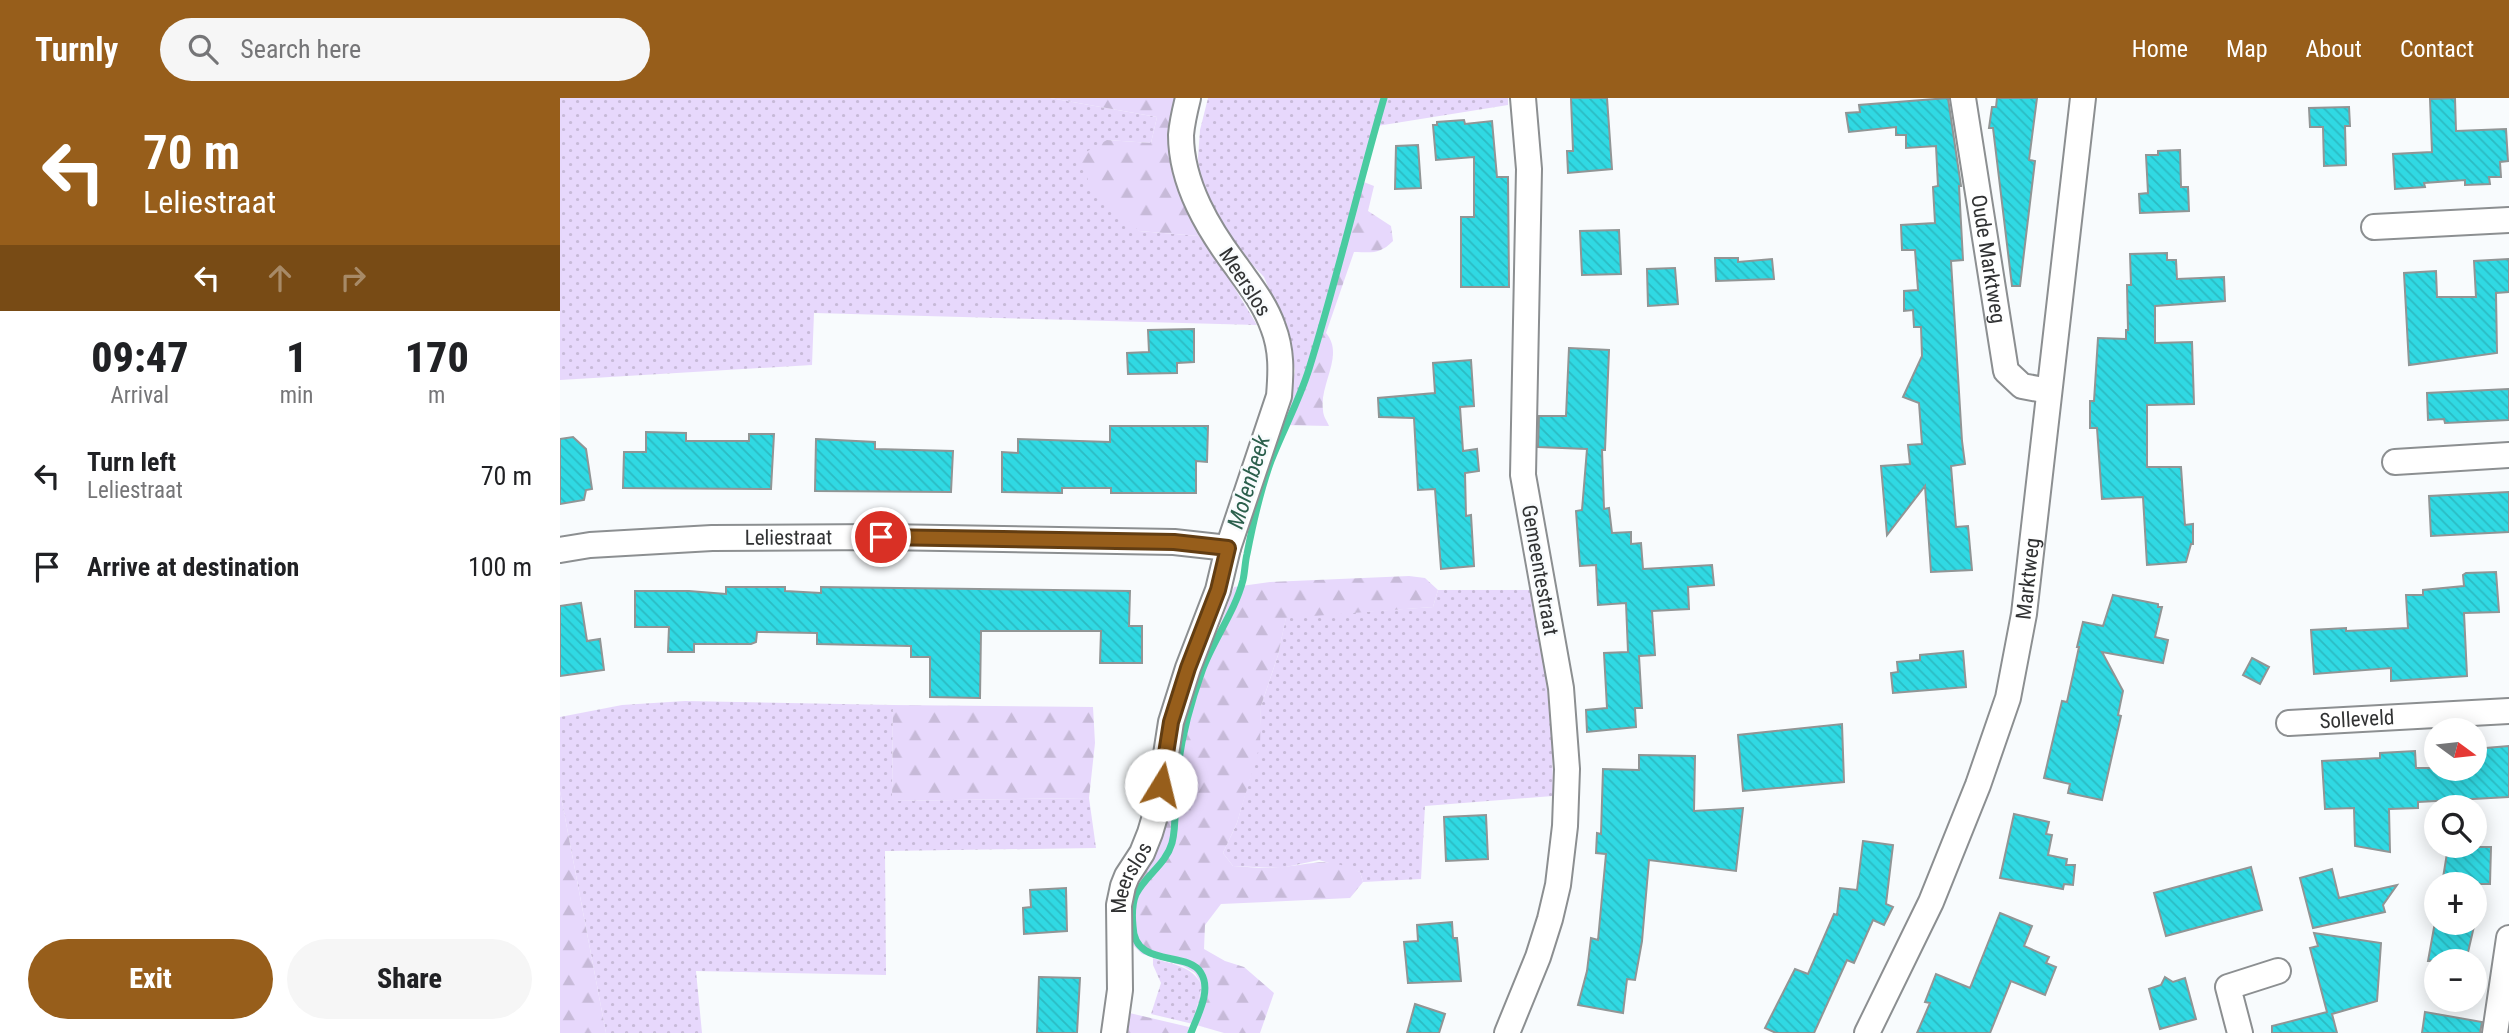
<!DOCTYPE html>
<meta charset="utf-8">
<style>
:root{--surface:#fff;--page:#f6f6f6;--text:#202124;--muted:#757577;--accent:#975e1b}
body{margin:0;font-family:"Roboto Condensed",sans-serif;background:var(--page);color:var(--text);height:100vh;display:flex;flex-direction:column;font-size:26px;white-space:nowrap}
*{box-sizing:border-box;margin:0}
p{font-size:23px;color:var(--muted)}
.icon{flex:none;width:38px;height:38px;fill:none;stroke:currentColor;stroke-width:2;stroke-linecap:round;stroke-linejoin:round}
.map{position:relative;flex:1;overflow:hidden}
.sheet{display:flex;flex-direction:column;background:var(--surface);width:560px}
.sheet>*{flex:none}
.guide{background:#975e1b;color:#fff;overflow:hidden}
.needle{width:46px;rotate:105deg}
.tools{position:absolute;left:1864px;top:620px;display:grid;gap:14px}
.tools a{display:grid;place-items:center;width:63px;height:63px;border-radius:50%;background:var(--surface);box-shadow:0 4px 18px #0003;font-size:35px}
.pin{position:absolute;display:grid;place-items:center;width:60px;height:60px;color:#fff;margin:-30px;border:4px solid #fff;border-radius:50%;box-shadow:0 2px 7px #0007}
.me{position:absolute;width:77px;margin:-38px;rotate:9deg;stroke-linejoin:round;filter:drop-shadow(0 0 5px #0008)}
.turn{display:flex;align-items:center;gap:24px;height:147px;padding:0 28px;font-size:32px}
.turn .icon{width:91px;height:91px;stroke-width:2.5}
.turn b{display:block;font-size:49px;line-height:60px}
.lanes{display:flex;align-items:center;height:66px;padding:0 28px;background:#0003;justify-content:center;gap:35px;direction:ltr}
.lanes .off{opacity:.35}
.eta{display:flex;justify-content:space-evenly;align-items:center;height:119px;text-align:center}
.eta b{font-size:42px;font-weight:800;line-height:49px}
.primary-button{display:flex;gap:14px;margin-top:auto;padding:14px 28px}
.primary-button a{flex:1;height:80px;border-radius:42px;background:var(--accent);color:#fff;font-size:28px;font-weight:800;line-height:80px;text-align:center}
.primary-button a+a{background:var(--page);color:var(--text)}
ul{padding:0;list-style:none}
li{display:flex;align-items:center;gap:21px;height:91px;padding:0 28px}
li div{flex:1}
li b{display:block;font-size:26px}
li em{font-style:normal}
header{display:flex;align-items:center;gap:42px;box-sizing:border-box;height:98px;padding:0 35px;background:var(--accent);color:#fff}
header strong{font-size:33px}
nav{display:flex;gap:38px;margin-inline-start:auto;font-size:24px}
.search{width:490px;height:63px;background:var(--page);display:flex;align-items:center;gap:18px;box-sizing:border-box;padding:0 24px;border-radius:38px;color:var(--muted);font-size:26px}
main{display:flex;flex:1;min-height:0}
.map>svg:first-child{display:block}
</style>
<header>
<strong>Turnly</strong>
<div class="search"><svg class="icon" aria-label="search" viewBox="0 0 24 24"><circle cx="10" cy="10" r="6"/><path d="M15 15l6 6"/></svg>Search here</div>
<nav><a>Home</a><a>Map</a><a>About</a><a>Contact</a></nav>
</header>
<main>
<section class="sheet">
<div class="guide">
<div class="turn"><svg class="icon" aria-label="left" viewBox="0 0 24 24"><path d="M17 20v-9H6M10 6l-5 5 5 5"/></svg><div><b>70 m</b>Leliestraat</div></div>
<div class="lanes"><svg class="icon" aria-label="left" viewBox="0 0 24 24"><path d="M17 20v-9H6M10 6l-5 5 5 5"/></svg><svg class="icon off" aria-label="ahead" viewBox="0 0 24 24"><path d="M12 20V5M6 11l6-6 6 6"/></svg><svg class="icon off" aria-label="right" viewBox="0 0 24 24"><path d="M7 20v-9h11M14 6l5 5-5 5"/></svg></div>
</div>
<div class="eta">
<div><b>09:47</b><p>Arrival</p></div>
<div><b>1</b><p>min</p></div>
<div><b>170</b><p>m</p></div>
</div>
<ul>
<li><svg class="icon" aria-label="left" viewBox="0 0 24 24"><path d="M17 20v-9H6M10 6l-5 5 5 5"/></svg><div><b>Turn left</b><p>Leliestraat</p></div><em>70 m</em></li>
<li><svg class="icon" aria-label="arrive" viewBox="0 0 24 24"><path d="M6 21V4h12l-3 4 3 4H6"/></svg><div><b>Arrive at destination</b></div><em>100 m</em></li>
</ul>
<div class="primary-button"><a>Exit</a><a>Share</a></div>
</section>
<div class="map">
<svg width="1949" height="935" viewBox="0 0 1949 935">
<defs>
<pattern id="grass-dots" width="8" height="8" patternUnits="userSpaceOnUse" patternTransform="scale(1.75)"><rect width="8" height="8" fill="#e7d8fc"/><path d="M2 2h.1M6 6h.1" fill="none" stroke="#c7bad8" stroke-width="1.8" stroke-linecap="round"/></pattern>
<pattern id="forest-firs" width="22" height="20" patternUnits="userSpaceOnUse" patternTransform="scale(1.75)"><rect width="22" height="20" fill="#e7d8fc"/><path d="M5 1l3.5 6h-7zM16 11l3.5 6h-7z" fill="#c7bad8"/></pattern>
<pattern id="building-back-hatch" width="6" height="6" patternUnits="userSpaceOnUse" patternTransform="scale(1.75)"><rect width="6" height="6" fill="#30d9e3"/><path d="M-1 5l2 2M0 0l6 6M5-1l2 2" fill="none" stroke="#2bbbc3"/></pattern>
</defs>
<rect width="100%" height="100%" fill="#f8fbfd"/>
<path fill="url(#grass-dots)" d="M0,0H490L597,19L591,45L547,42L579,133L639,138L665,174L697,227L254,215L252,267L0,282Z
M648,0H948V7L817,28L736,309L727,307L735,273L728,238L704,179L666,139L641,97L638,60L640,32Z
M878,492H970L985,571L992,637L993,698L865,708L861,781L803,784L800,774L759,762L721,770L673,768L663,755L677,725L699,647L701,608L718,557L726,519L873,509Z
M125,603L333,607L332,703L529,700L536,750L325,753L326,877L136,873L142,935H46L0,693V619L62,607Z
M593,860C613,867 631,867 642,887L633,926L591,916L601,885L593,867Z"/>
<path fill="url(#forest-firs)" d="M490,0H623L615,71L617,90L639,138L579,133L530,87L519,58L547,42L591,45L597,19Z
M801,83L814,88L808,113L831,128L833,143C819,157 812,154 794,154L766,235C785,257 759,286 763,312C763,318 767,323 769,328L722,327L727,307L737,309Z
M849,478L865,480L878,492L873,509L726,520L718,557L701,608L700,647L677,725L663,755L673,768C689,769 707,771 724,769C761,765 763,759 800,774L803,784L790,800L661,806L645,827L644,851L665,863L684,869L714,895L700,935H664L633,926L642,887L635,875L623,868L582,856L573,847L567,833L566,800L596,751L605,729L615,666L627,617L674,489L710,484Z
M333,607L533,609L535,645L529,700L332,703Z
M0,693L46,935H0Z
M561,913L629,929L628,935H557Z"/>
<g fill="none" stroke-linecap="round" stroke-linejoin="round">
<path stroke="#4acba0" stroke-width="7" d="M631,935C637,918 652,893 641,875C628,852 574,871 573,828C572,818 572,806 576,796C586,777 606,766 612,745C617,726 614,706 616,687C619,649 629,609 642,573C653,542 675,514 683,482C685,473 685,464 687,456C693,425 700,393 711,363C723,332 739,303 749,271C777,181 798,90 824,0"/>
</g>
<path fill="url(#building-back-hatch)" stroke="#919595" stroke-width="2" d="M1011,0H1047L1052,71L1008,75L1007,53H1013Z
M1388,0L1401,88H1399L1403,162L1391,163L1402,343L1405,366L1391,368L1396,429L1408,428L1412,472L1371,474L1365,388L1327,437L1321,368L1350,366L1348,347L1362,346L1359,305L1343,299L1362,258L1361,229H1354L1353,212L1344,213V193L1358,192L1355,152H1342L1341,127L1375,125L1373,89L1378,88L1376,48L1346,50V37H1336V29L1289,34L1286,15L1300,14L1299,7Z
M1437,0H1477L1469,62L1475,63L1460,188H1452L1433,30H1429L1432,9H1436Z
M1895,0L1896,33L1946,31L1948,63L1940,64L1941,79H1929L1930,86L1905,87V82L1864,85L1865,89L1835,91L1833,56L1872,54L1870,1Z
M1789,9L1790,28H1785L1786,67L1764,68L1763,29H1750L1749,10Z
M904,22L905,26L932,23L937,79H948L949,189H901V119H914V59L876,62L873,27H877V24Z
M858,47L861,90L835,91L836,48Z
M1620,52L1621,89H1628L1629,113L1580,115L1579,96L1588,95L1586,57H1598V53Z
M1059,132L1061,176L1022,177L1020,133Z
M1607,155V162H1616L1617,181L1664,179L1665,203L1595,208V245L1632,244L1634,306L1587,307V369H1621L1625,427L1633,426V446H1631L1626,464L1587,467L1583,399L1542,401L1537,330H1530V303H1534L1538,240L1566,241V232H1568L1567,187H1571L1570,156Z
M1155,160H1178V164L1212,161L1214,181L1156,183Z
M1949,161V194L1936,195L1937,255L1849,267L1844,175L1876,173L1877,199H1916L1914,163Z
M1115,170L1118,206L1088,208L1087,171Z
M634,231V264L617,265V275L568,276L567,255L589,254L588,232Z
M1009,250L1049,252L1045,352H1042L1044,411L1049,410L1052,435L1071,434V446L1081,445L1083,471L1152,467L1154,487L1128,489L1129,511L1092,513L1095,557L1079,558L1082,610H1075L1076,629L1027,634L1026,612L1047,610L1044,555L1068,554L1066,505L1038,507L1036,467L1020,468L1016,413L1022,412L1027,351L978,349L979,318H1006Z
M911,262L914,308L900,309L903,353L917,351L919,373L905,375L906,418L911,417L914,468L881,471L875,391L858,392L854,320L819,319L818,300L875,295L873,265Z
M1949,291V322L1885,325L1884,321L1868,322L1867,295Z
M550,328H648L647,364L636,363V395H551V390H502V395L442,394V354L458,355V341L550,344Z
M86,334L126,335V343H189V336H214L211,391L63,390L64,354H86Z
M13,339L26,351L32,391L26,392L24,402L0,406V341Z
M256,341L315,344V351L393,353L391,394L255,393Z
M1949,394V434L1871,438L1869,398Z
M1936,474L1939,514L1904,515L1907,578L1831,583V570L1754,576L1751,532L1786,530V533L1848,530L1846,497H1863V492L1904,488L1903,477L1906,475Z
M166,489H225V493L261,495V489L570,493L569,528H582V565H540L541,533H421L420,600L370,599V559H351V548L257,546V535L197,534L196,544L191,546H134V554H108L109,529H75V493H129L166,496Z
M1553,497L1598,506V509H1602L1595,539L1608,542L1603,565L1542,554L1563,593L1558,617L1561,618L1542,702L1508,695L1510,686L1484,680L1502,603L1507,604L1519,549H1517L1523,524L1543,528Z
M21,505L27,543L40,541L44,572L0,578V508Z
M1403,553L1406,589L1333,595L1331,575L1338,574L1337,564L1360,562V557Z
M1692,560L1709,569L1700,586L1683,577Z
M1282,626L1284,684L1183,693L1178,637Z
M1949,648V699L1858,704V710L1829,711L1830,754L1795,748L1794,710L1765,711L1762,663L1820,660V655L1855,653L1856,670H1914V651Z
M1079,657L1135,658L1134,713L1183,710L1176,773L1089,762L1082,843L1075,882L1067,881L1063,915L1018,907L1027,873L1031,840L1038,842L1046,756L1036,755L1037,735L1041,736L1043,671L1079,672Z
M1454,716L1489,724L1486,736L1492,737L1488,757L1507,761L1506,767H1515L1513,787L1504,786L1503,791L1440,780Z
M926,717L928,761L886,763L884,719Z
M1303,743L1333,747L1326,806L1333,809L1324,827L1313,822L1294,865L1287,862L1254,935H1216L1205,930L1235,871L1248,876L1274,816L1277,817L1280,790L1297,792Z
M1888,749H1931L1930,786H1882Z
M1691,769L1702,812L1606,838L1594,795Z
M1772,771L1779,800L1837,787L1823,807L1825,814L1753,830L1740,780Z
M506,790L507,833L464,836L463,810L471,809L470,792Z
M1440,815L1472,828L1464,848L1489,859L1486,865L1496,869L1485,897L1451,883L1430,935H1357L1370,905L1365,904L1376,876L1410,890Z
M892,824L893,840H897L901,883L848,885L844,844L858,843L857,827Z
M1875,824H1915L1906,863H1868Z
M1754,835L1821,845L1817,903L1772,916L1777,935H1712V928L1767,914L1750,850L1758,848Z
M479,879L520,880L517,935H477Z
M1605,879L1613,884L1625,880L1636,921L1600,931L1589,891L1601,887Z
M855,906L885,916L879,935H847Z
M1865,914L1922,924L1920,935H1862Z"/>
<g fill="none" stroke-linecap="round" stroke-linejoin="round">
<g stroke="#8c8f91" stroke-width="28">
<g id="minor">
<path id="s1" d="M1403,0L1446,273L1462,288L1489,293"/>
<path d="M1814,129L1949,122"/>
<path d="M1835,364L1949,357"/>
<path id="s2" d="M0,452L30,447L152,440L321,439L614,444L668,450"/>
<path id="s3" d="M1729,625L1949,613"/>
<path id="s4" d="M554,935L560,892L559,807L563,788L567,778L582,755L590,735L598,708L611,624L628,570L658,492L668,450L719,298C721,274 722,252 713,229C705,206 691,189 677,169C649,132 621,86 621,37C622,25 625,12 628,0"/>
<path d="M947,935L978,859L990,821L998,787L1005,728L1007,671L1001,590L963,377L969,71L963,0"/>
<path id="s5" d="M1307,935L1371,804L1418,687L1448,600L1464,516L1523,0"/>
<path d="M1680,935L1668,889L1718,873"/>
<path d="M1935,935L1949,840"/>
</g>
</g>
<use href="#minor" stroke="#fff" stroke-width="24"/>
</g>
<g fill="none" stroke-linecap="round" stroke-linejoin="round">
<g stroke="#623d12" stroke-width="18">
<path id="route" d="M321,439L614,444L668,450L658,492L628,570L611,624L601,687"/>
</g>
<use href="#route" stroke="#975e1b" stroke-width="12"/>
</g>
<g text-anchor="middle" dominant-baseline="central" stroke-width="5" stroke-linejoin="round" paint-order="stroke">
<g font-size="21" fill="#313233" stroke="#f8fbfd">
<text stroke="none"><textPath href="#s1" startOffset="163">Oude Marktweg</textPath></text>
<text transform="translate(685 184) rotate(57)">Meerslos</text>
<text stroke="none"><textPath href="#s2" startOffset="229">Leliestraat</textPath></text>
<text transform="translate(980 472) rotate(80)">Gemeentestraat</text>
<text stroke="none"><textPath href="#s5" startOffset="485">Marktweg</textPath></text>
<text stroke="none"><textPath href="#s3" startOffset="68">Solleveld</textPath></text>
<text stroke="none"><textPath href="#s4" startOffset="158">Meerslos</textPath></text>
</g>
<g font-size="23" font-style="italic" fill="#2b5f4c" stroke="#f8fbfd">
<text transform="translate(689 384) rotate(-73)">Molenbeek</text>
</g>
</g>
</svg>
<div class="tools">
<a><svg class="needle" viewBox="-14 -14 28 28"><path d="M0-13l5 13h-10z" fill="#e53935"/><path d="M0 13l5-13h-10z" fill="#757577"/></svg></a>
<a><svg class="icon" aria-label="search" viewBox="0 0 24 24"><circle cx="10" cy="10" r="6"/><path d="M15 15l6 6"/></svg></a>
<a>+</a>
<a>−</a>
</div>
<div class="pin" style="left:321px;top:439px;background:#d93025"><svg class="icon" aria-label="arrive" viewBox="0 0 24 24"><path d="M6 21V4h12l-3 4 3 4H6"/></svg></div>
<svg class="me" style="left:601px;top:687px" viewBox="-20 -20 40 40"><circle r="19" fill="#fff"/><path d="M0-13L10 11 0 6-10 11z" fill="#975e1b"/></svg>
</div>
</main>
